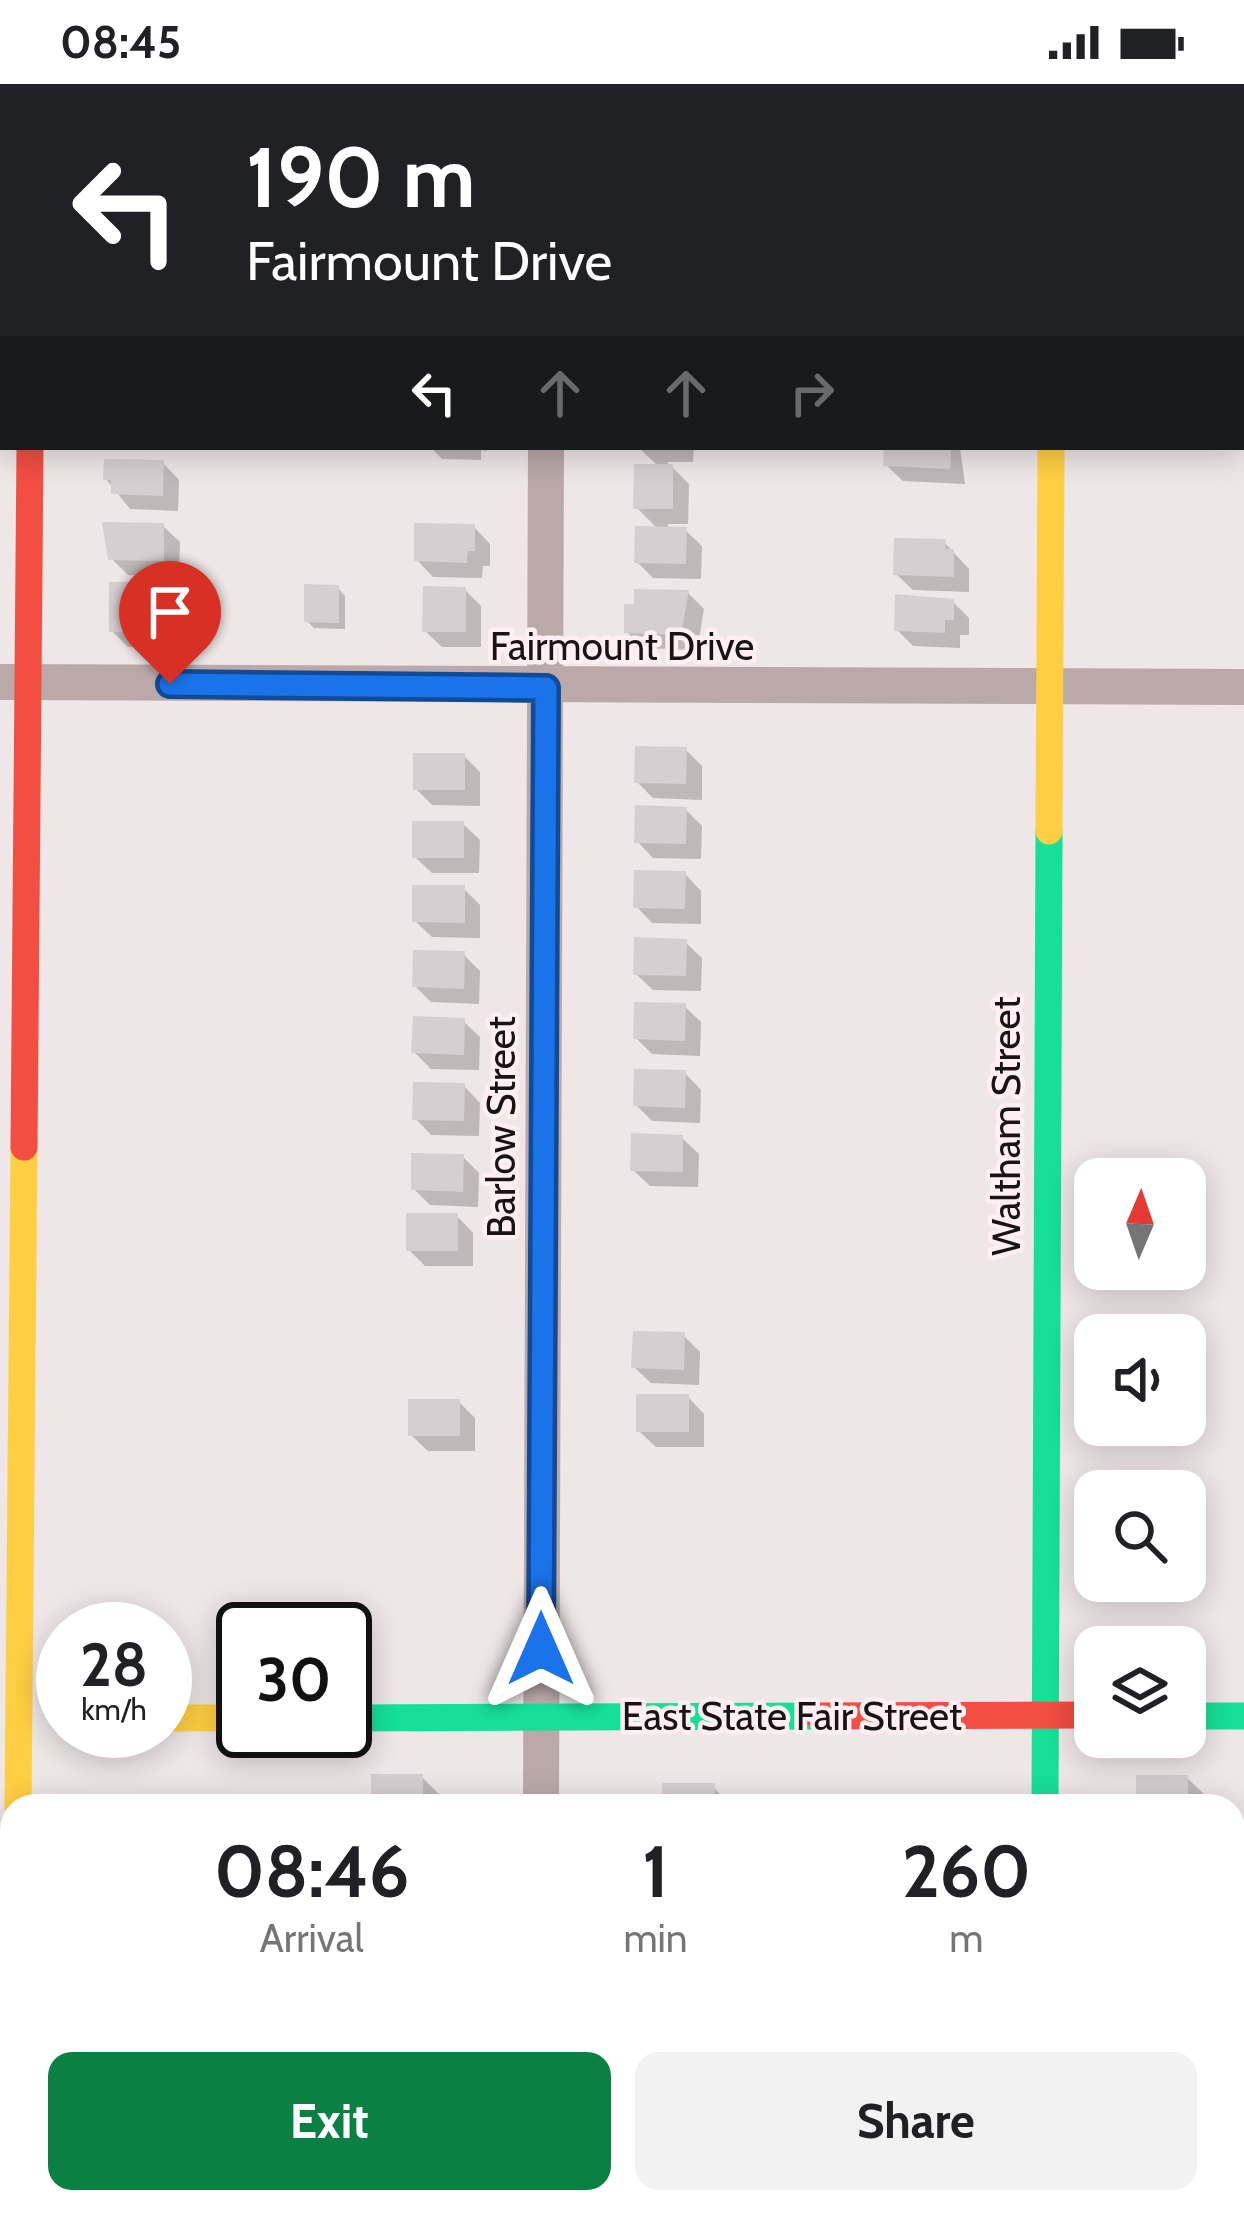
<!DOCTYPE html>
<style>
:root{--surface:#fff;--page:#f2f2f2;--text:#202124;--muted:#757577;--accent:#0b8043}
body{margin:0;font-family:Cabin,sans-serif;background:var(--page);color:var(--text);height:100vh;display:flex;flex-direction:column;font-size:45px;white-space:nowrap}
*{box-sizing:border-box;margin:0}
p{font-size:39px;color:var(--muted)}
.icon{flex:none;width:66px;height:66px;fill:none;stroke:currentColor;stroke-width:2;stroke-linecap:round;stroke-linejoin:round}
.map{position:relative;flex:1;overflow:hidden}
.drawer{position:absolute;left:0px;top:1710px;width:1245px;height:420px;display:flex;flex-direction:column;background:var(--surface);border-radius:36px 36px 0 0;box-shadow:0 6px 30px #0003}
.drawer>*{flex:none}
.top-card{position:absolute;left:0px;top:0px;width:1245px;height:366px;box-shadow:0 6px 30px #0003;background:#202124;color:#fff;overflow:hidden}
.needle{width:78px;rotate:2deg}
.fabs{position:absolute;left:1074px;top:1074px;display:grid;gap:24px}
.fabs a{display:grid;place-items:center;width:132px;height:132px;border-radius:24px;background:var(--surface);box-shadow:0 6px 30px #0003;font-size:60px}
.speed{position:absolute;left:36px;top:1518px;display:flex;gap:24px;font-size:60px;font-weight:700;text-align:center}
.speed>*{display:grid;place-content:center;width:156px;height:156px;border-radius:50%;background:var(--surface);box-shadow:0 6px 30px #0003;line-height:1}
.speed small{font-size:30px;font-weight:400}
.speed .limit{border:6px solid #111;border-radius:18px;background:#fff;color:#111}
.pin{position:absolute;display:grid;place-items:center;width:102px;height:102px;color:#fff;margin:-123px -51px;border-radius:50% 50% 50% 0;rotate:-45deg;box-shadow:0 0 12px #0007}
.pin .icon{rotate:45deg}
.me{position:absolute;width:132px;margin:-66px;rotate:0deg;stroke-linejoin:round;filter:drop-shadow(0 0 9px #0008)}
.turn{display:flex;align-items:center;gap:42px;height:252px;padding:0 48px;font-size:54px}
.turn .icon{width:156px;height:156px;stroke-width:2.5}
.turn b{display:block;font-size:84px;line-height:102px}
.lanes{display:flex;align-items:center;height:114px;padding:0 48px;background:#0003;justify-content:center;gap:60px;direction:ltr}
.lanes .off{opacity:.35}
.eta{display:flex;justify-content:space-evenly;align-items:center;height:204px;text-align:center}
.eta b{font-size:72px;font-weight:700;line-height:84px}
.primary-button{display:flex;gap:24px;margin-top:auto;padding:24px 48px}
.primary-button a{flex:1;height:138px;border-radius:24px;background:var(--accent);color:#fff;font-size:48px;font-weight:700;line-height:138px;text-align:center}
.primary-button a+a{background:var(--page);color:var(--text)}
.status{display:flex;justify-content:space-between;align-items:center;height:84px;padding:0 60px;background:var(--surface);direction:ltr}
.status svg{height:33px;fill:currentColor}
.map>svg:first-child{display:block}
</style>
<div class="status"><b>08:45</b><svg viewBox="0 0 49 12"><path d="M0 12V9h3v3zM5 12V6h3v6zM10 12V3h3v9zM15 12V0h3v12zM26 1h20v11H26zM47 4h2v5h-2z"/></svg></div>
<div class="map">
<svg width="1244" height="2130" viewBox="0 0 1244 2130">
<rect width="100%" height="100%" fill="#eee6e7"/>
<path fill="#0003" d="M430,363H487V367L481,366V376L442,375Z
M638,363H694L693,378H667L689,400L688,440H668V446H685L702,462L701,495L653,494L637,478L658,445L636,423L659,383Z
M887,363H960L965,400L903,397L886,381Z
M163,379L179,396L178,427L130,425L106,395Z
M163,442L180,458L179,492L128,491L111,474Z
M474,443L490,460V482H483L482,494L433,493L417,476Z
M944,458L969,485V508L913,506L896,490Z
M148,501L165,517L164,564L128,563L112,547Z
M338,504L345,512V545L314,544L307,537Z
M465,506L481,522V563H442L425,547Z
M688,509L704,525L697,566L643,564L627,548Z
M953,518L969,534V551H960V564L913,562L897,546Z
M686,666L702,682V716L653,714L637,698Z
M464,672L480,688V722L432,721L416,705Z
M686,726L702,742L701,775L653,774L637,757Z
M463,740L480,756L479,789H432L415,773Z
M685,790L701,807V840L652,839L636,822Z
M463,804L480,821V854L432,853L415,837Z
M685,858L702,874L701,907L653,906L636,890Z
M463,870L480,887L479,920L431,918L415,902Z
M684,922L701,938L700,972L652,970L636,954Z
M463,937L480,953L479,986L431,985L414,968Z
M685,989L701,1006L700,1039L652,1037L636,1021Z
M464,1002L480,1019L479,1052L431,1051L415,1034Z
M682,1054L699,1070L698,1103L650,1102L633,1086Z
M463,1073L479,1089L478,1123L430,1121L414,1105Z
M457,1132L473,1149V1182H425L409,1166Z
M683,1251L700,1268L699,1301L651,1299L634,1283Z
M688,1313L704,1330V1363H656L639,1347Z
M459,1318L475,1334V1367H428L411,1351Z
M422,1693L438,1709V1722H374Z
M1187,1694L1204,1710L1203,1722H1139Z
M713,1702L730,1722H665Z
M1143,2118H1192V2120L1145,2119Z"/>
<path fill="#d5cfd1" d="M884,363H946L951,366L950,385L883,382Z
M104,375L164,376L163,412L111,410V396H103Z
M634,380H673V425H633Z
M102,438L164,439V477L108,476Z
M414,439L475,440V467H468L467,479L414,477Z
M635,442L687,443L686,480L634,479Z
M894,454L946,455L945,465H954V493L893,491Z
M109,498H150L149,549L109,548Z
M304,500L339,501V539L304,538Z
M423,502L466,503V548H422Z
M634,505L689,506L681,551L624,549V520H634Z
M895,510L954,515V536H945V549L894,547Z
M635,662L687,663L686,700L634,699Z
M413,669H465V706H413Z
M635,721L687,723L686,760L634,759Z
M412,737H464V774H412Z
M634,786L686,787L685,825L633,824Z
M412,801H465V839L412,838Z
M634,853L687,855L686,892L633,891Z
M413,866L465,867L464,905L412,903Z
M634,918L686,919L685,957L633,955Z
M413,932L465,934L464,971L411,969Z
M634,985L686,986L685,1024L633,1022Z
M413,998L465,999L464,1037L412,1036Z
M631,1049L683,1051V1088L630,1087Z
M411,1069L464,1070L463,1108L411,1106Z
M406,1129H458V1167H406Z
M633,1247L685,1248L684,1286L631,1284Z
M636,1310H689V1348H636Z
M408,1315H460V1352H408Z
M371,1690H423V1722H371Z
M1136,1691H1188V1722H1136Z
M662,1699H715L714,1722H662Z
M1126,2123H1179V2130H1126Z
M659,2125H711V2130H659Z"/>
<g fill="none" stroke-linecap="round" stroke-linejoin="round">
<path stroke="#baa9a8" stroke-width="36" d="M31,3V0
M548,3V0
M1052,3V0
M0,598L1244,603
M541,1722L546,363
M541,2118V2130
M17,2130V2118
M1041,2130V2118"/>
<path stroke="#16e098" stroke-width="27" d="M1185,1632H1244
M345,1634L818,1632
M1045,1722L1049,747"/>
<path stroke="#ffcf43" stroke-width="27" d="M1049,747L1051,363
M165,1634H243
M18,1722L24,1063"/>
<path stroke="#f24e42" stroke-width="27" d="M24,1063L30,363
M818,1632L1095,1631"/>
</g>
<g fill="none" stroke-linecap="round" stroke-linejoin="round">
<g stroke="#114b97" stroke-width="30">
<path id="route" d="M170,600L546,604L541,1565"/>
</g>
<use href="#route" stroke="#1a73e8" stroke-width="21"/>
</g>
<g text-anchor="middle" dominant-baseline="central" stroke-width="9" stroke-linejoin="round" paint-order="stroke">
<g font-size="39" fill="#181314" stroke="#ffeff3">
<text x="622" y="562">Fairmount Drive</text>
<text transform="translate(1006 1042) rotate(-90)">Waltham Street</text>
<text transform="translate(501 1043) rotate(-90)">Barlow Street</text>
<text x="792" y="1632">East State Fair Street</text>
</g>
</g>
</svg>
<div class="fabs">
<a><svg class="needle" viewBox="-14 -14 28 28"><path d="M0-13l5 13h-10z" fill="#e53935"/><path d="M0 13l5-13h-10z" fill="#757577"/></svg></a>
<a><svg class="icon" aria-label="sound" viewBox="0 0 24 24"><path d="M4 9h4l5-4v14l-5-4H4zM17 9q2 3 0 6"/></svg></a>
<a><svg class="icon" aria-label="search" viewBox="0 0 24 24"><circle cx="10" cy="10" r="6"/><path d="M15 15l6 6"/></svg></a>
<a><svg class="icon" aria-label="layers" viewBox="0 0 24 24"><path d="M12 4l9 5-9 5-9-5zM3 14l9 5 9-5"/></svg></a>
</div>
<div class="speed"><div>28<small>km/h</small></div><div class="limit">30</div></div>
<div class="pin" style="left:170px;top:600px;background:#d93025"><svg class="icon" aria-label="arrive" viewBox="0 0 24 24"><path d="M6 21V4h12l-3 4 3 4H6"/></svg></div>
<svg class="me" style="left:541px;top:1565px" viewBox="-20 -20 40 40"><path d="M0-17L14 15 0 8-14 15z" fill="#1a73e8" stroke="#fff" stroke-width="4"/></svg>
<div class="top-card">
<div class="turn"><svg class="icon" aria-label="left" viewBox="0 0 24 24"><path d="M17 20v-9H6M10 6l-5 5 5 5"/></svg><div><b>190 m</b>Fairmount Drive</div></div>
<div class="lanes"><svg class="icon" aria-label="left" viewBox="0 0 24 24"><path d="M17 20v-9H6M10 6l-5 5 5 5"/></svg><svg class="icon off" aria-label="ahead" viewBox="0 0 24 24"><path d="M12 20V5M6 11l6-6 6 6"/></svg><svg class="icon off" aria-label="ahead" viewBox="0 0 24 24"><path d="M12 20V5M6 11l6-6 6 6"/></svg><svg class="icon off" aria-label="right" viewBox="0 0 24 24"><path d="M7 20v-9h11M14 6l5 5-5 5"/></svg></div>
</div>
<section class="drawer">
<div class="eta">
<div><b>08:46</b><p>Arrival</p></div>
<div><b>1</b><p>min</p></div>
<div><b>260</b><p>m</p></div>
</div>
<div class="primary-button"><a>Exit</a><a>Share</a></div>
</section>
</div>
